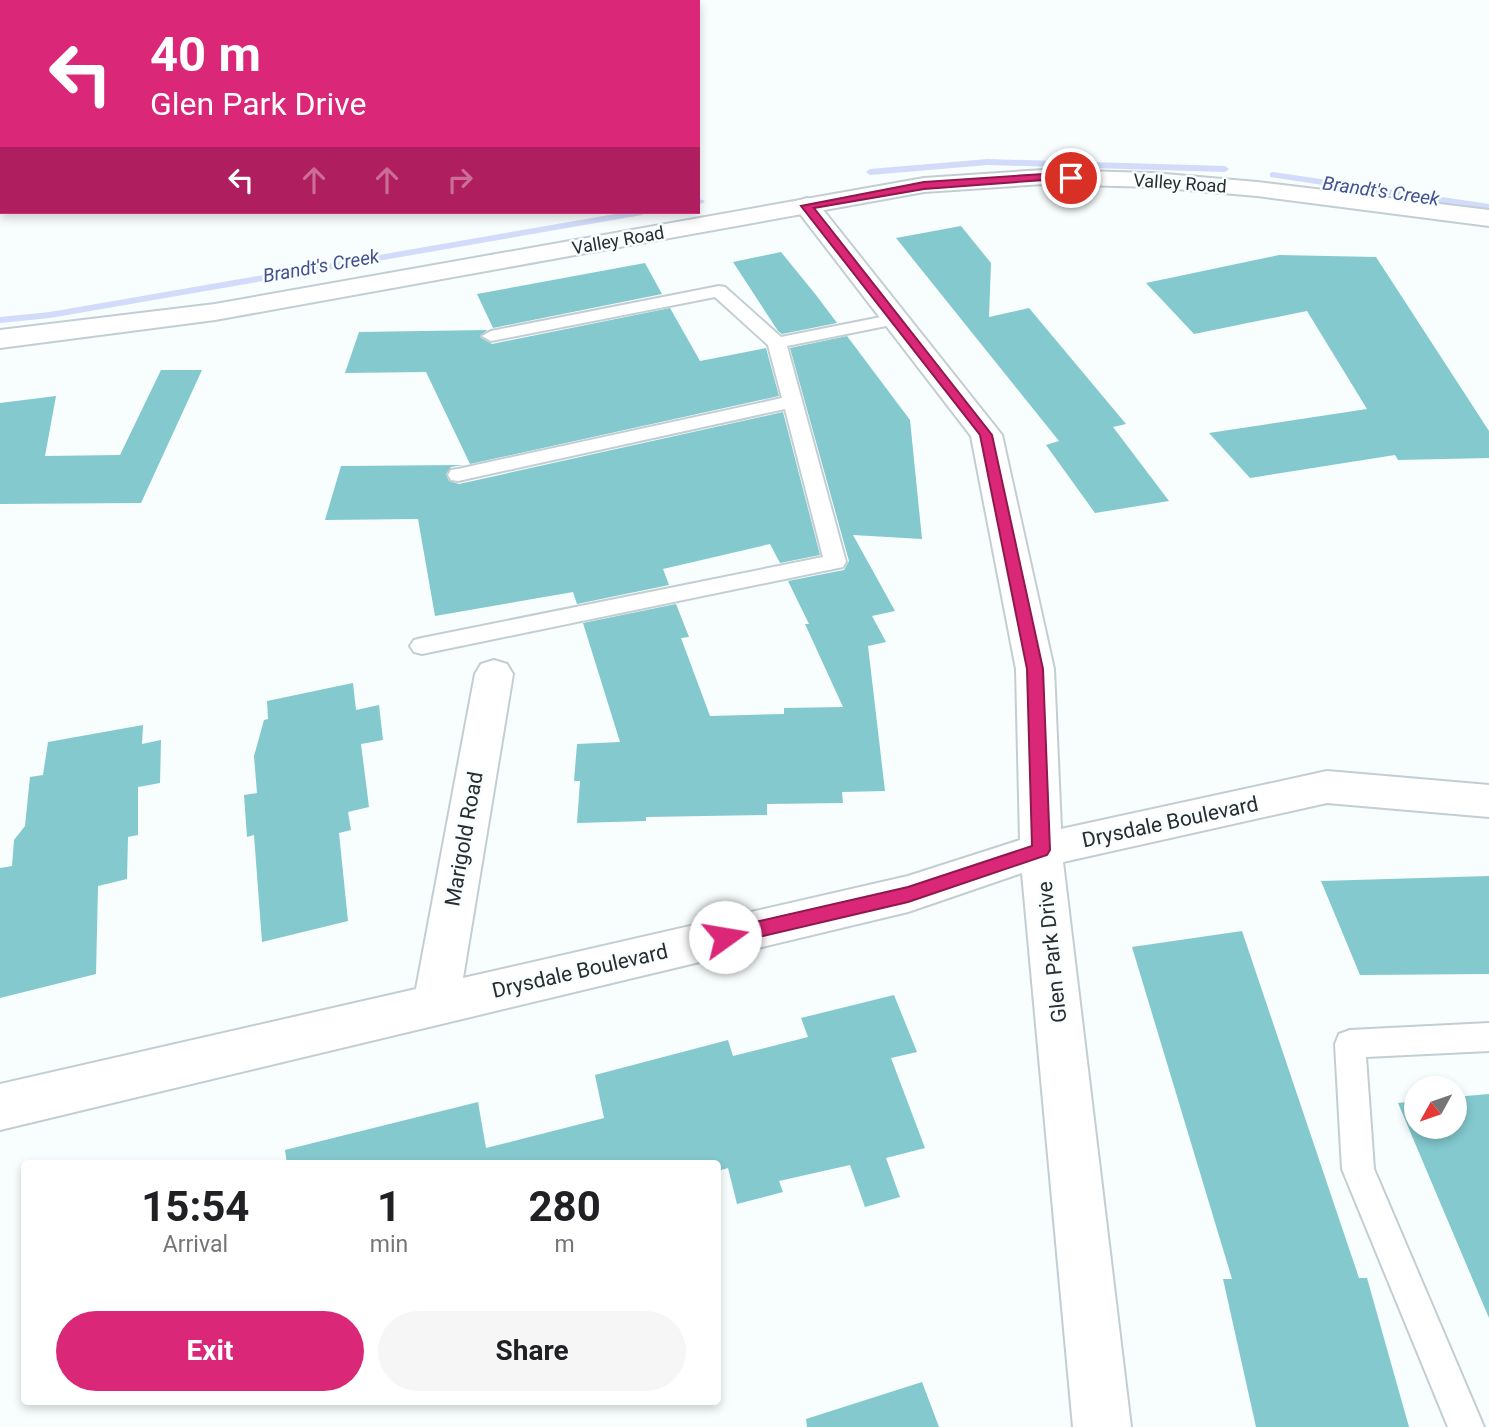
<!DOCTYPE html>
<style>
:root{--surface:#fff;--page:#f6f6f6;--text:#202124;--muted:#757577;--accent:#db2777}
body{margin:0;font-family:Roboto,sans-serif;background:var(--page);color:var(--text);height:100vh;display:flex;flex-direction:column;font-size:26px;white-space:nowrap}
*{box-sizing:border-box;margin:0}
p{font-size:23px;color:var(--muted)}
.icon{flex:none;width:38px;height:38px;fill:none;stroke:currentColor;stroke-width:2;stroke-linecap:round;stroke-linejoin:round}
.map{position:relative;flex:1;overflow:hidden}
.panel{position:absolute;left:21px;top:1160px;width:700px;height:245px;display:flex;flex-direction:column;background:var(--surface);border-radius:7px;box-shadow:0 4px 10px #0003}
.panel>*{flex:none}
.top-card{position:absolute;left:0px;top:0px;width:700px;height:214px;box-shadow:0 4px 10px #0003;background:#db2777;color:#fff;overflow:hidden}
.needle{width:46px;rotate:230deg}
.controls{position:absolute;left:1404px;top:1076px;display:grid;gap:14px}
.controls a{display:grid;place-items:center;width:63px;height:63px;border-radius:50%;background:var(--surface);box-shadow:0 4px 10px #0003;font-size:35px}
.pin{position:absolute;display:grid;place-items:center;width:60px;height:60px;color:#fff;margin:-30px;border:4px solid #fff;border-radius:50%;box-shadow:0 2px 7px #0007}
.me{position:absolute;width:77px;margin:-38px;rotate:77deg;stroke-linejoin:round;filter:drop-shadow(0 0 5px #0008)}
.turn{display:flex;align-items:center;gap:24px;height:147px;padding:0 35px;font-size:32px}
.turn .icon{width:91px;height:91px;stroke-width:2.5}
.turn b{display:block;font-size:49px;line-height:60px}
.lanes{display:flex;align-items:center;height:66px;padding:0 35px;background:#0003;justify-content:center;gap:35px;direction:ltr}
.lanes .off{opacity:.35}
.eta{display:flex;justify-content:space-evenly;align-items:center;height:119px;text-align:center}
.eta b{font-size:42px;font-weight:700;line-height:49px}
.action{display:flex;gap:14px;margin-top:auto;padding:14px 35px}
.action a{flex:1;height:80px;border-radius:42px;background:var(--accent);color:#fff;font-size:28px;font-weight:700;line-height:80px;text-align:center}
.action a+a{background:var(--page);color:var(--text)}
.map>svg:first-child{display:block}
</style>
<div class="map">
<svg width="1489" height="1427" viewBox="0 0 1489 1427">
<rect width="100%" height="100%" fill="#f8fdfe"/>
<path fill="#b4d8e8" d="M44,0H381L43,2Z"/>
<g fill="none" stroke-linecap="round" stroke-linejoin="round">
<path fill="#d2dbf9" fill-rule="evenodd" d="M988,159L1225,166L1229,169L1225,172L988,165L870,175L866,172L870,169Z
M1273,172L1489,204V210L1270,177V173Z
M698,199L703,200L705,202L698,205Z
M627,212H647L642,215L50,318L0,323V317L50,312Z"/>
</g>
<path fill="#83c9ce" d="M961,226L991,263L989,317L1029,308L1126,424L1113,427L1169,501L1095,513L1046,445L1059,441L896,238Z
M781,252L816,295L837,323L782,334L778,331L733,262Z
M1279,255L1376,257L1489,431V458L1398,460L1395,455L1250,478L1209,433L1367,409L1307,311L1194,334L1146,283Z
M645,263L662,294L493,328L477,294Z
M670,308L700,361L766,348L779,396L470,464L426,372L345,373L359,332L487,330L480,337L492,344Z
M847,336L910,420L922,539L853,535L895,611L872,616L886,642L868,646L885,791L842,792L843,803L767,804V815L646,817V821L577,823L580,781H574L577,744L620,742L583,623L676,604L689,637L681,638L710,716L784,714V708L843,707L805,624H809L788,581L844,570L849,561L790,348Z
M161,370H202L141,503L0,504V403L56,396L45,456L120,455Z
M783,412L820,555L780,563L770,544L663,569L669,585L577,604L573,592L435,616L418,519L325,520L341,466L463,465L451,467L446,474L449,481L459,484Z
M353,683L356,710L379,705L383,740L361,744L369,807L348,812L351,830L339,833L348,921L262,942L254,835L247,837L244,795L257,793L254,756L264,720L268,719L267,701Z
M143,725L142,744L161,740L160,783L138,787V835L128,837L127,879L98,886L96,974L0,998V868L12,866L14,840L25,826L30,777L43,775L48,742Z
M1489,876V974L1360,975L1321,881Z
M1242,931L1359,1278H1367L1409,1427H1256L1223,1279H1232L1132,947Z
M894,995L917,1052L891,1058L925,1148L886,1158L900,1197L865,1207L850,1165L779,1181L783,1192L737,1204L728,1168L718,1171V1164H287L285,1150L478,1102L486,1148L604,1118L595,1075L728,1040L733,1056L808,1037L801,1018Z
M1489,1094V1318L1398,1103L1416,1101V1127H1454V1097Z
M922,1382L939,1427H807L806,1419Z"/>
<g fill="none" stroke-linecap="round" stroke-linejoin="round">
<g stroke="#c3ced3" stroke-width="4">
<path id="lane" d="M719,286L725,287L781,337L896,314L905,319L896,324L787,346L846,562L843,567L422,654L414,652L410,646L414,640L422,638L823,557L785,409L458,481L451,480L448,475L451,470L458,469L782,398L768,345L715,297L491,341L482,336L491,331Z
M1489,1023V1051L1366,1057L1374,1169L1484,1427H1448L1342,1169L1335,1044L1339,1034L1350,1030Z"/>
</g>
<g stroke="#c3ced3" stroke-width="4">
<path id="street" d="M807,198L816,201L1002,435L1054,669L1061,829L1327,771L1489,785V817L1327,803L1063,862L1131,1427H1073L1022,873L908,912L0,1130V1084L416,989L475,674L481,664L494,660L507,664L513,674L463,978L908,876L1020,840L1016,669L971,436L794,206L798,201Z"/>
</g>
<g stroke="#c3ced3" stroke-width="4">
<path id="secondary" d="M1044,170L1153,173L1257,182L1489,210V226L1257,196L1153,187L1044,184L924,192L215,320L0,348V330L215,304L924,178Z"/>
</g>
<use href="#lane" fill="#fff" fill-rule="evenodd"/>
<use href="#street" fill="#fff" fill-rule="evenodd"/>
<use href="#secondary" fill="#fff" fill-rule="evenodd"/>
</g>
<path fill="#db2777" stroke="#8e194d" stroke-width="2" d="M1044,174L1071,175L1076,178L1071,181L1044,180L924,189L814,208L992,435L1043,669L1050,850L1047,855L908,902L725,945L718,943L716,937L718,932L725,929L908,887L1032,846L1027,669L980,435L801,206L924,182Z"/>
<g text-anchor="middle" dominant-baseline="central" stroke-width="5" stroke-linejoin="round" paint-order="stroke">
<g font-size="18" fill="#292d2f" stroke="#f8fdfe">
<text transform="translate(1180 183) rotate(4)">Valley Road</text>
<text transform="translate(618 240) rotate(-10)">Valley Road</text>
</g>
<g font-size="19" font-style="italic" fill="#44518e" stroke="#f8fdfe">
<text transform="translate(1381 191) rotate(8)">Brandt's Creek</text>
<text transform="translate(321 266) rotate(-10)">Brandt's Creek</text>
</g>
<g font-size="21" fill="#292d2f" stroke="#f8fdfe">
<text transform="translate(1170 822) rotate(-12)">Drysdale Boulevard</text>
<text transform="translate(464 839) rotate(-80)">Marigold Road</text>
<text transform="translate(1052 952) rotate(-96)">Glen Park Drive</text>
<text transform="translate(580 971) rotate(-13)">Drysdale Boulevard</text>
</g>
</g>
</svg>
<div class="controls">
<a><svg class="needle" viewBox="-14 -14 28 28"><path d="M0-13l5 13h-10z" fill="#e53935"/><path d="M0 13l5-13h-10z" fill="#757577"/></svg></a>
</div>
<div class="pin" style="left:1071px;top:178px;background:#d93025"><svg class="icon" aria-label="arrive" viewBox="0 0 24 24"><path d="M6 21V4h12l-3 4 3 4H6"/></svg></div>
<svg class="me" style="left:725px;top:937px" viewBox="-20 -20 40 40"><circle r="19" fill="#fff"/><path d="M0-13L10 11 0 6-10 11z" fill="#db2777"/></svg>
<div class="top-card">
<div class="turn"><svg class="icon" aria-label="left" viewBox="0 0 24 24"><path d="M17 20v-9H6M10 6l-5 5 5 5"/></svg><div><b>40 m</b>Glen Park Drive</div></div>
<div class="lanes"><svg class="icon" aria-label="left" viewBox="0 0 24 24"><path d="M17 20v-9H6M10 6l-5 5 5 5"/></svg><svg class="icon off" aria-label="ahead" viewBox="0 0 24 24"><path d="M12 20V5M6 11l6-6 6 6"/></svg><svg class="icon off" aria-label="ahead" viewBox="0 0 24 24"><path d="M12 20V5M6 11l6-6 6 6"/></svg><svg class="icon off" aria-label="right" viewBox="0 0 24 24"><path d="M7 20v-9h11M14 6l5 5-5 5"/></svg></div>
</div>
<section class="panel">
<div class="eta">
<div><b>15:54</b><p>Arrival</p></div>
<div><b>1</b><p>min</p></div>
<div><b>280</b><p>m</p></div>
</div>
<div class="action"><a>Exit</a><a>Share</a></div>
</section>
</div>
